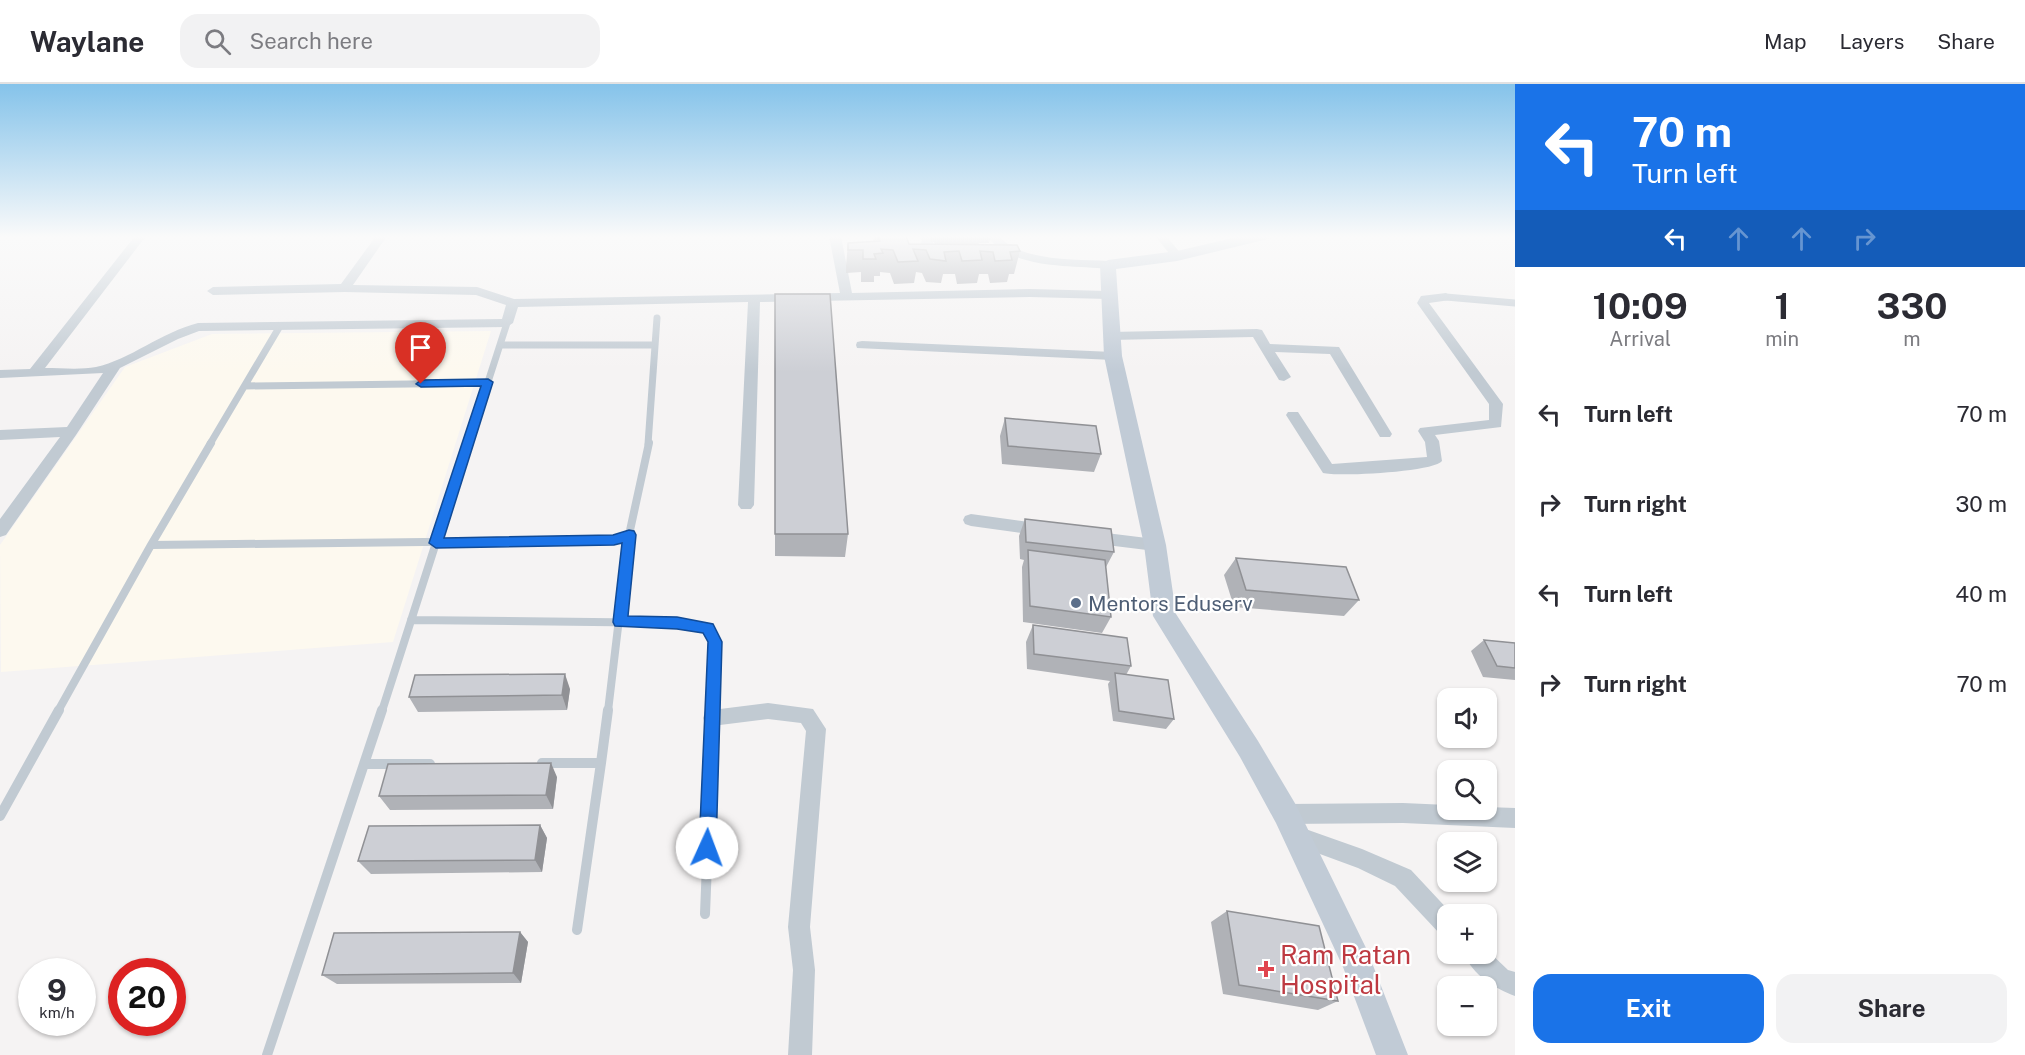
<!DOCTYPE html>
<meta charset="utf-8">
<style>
:root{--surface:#fff;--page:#f2f2f3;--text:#2b2b33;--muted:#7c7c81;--line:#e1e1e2;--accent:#1a73e8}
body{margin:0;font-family:"Public Sans",sans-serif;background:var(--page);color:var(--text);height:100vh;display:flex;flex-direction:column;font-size:22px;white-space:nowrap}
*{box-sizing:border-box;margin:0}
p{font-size:20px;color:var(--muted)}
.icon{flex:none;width:33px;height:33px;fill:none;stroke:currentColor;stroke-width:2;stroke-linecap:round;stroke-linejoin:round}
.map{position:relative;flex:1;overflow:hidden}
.drawer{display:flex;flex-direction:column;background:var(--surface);width:510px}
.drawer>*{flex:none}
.hud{background:#1a73e8;color:#fff;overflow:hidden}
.fabs{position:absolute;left:1437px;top:604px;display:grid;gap:12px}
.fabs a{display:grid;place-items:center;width:60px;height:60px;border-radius:12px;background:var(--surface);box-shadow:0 2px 4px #0004;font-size:30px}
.speed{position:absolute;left:18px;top:874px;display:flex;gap:12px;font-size:30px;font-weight:700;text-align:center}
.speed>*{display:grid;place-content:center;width:78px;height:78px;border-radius:50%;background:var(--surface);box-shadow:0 2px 4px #0004;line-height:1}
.speed small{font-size:15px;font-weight:400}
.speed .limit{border:9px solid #d22;background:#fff;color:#111}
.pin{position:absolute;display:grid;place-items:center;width:51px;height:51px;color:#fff;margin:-62px -26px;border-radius:50% 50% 50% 0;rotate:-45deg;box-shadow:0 0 6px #0007}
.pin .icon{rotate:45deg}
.me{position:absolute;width:66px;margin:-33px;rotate:2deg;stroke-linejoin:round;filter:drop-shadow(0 0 4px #0008)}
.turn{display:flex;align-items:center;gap:21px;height:126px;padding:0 18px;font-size:27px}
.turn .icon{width:78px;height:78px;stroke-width:2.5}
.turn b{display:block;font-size:42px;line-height:51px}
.lanes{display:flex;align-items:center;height:57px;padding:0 18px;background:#0003;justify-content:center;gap:30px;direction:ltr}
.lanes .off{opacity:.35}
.eta{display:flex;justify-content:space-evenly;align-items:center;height:102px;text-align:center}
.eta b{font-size:36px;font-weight:700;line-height:42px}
.action{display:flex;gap:12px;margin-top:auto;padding:12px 18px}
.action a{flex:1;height:69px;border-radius:18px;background:var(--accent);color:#fff;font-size:24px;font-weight:700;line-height:69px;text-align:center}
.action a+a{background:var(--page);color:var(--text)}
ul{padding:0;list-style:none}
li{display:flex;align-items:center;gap:18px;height:90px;padding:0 18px}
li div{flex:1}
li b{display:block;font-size:22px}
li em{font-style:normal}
header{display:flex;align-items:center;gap:36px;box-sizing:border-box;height:84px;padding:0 30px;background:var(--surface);border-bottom:2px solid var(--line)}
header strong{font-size:28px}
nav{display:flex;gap:33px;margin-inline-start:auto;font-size:21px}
.search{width:420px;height:54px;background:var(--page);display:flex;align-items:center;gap:15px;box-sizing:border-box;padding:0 21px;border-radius:18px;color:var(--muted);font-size:22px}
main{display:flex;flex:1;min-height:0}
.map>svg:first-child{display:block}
</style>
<header>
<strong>Waylane</strong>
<div class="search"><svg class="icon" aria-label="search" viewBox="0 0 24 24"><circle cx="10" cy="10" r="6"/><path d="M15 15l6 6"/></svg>Search here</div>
<nav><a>Map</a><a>Layers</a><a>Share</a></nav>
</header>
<main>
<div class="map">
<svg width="1515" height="971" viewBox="0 0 1515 971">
<rect width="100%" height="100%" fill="#f5f3f3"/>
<path fill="#fdf9ef" d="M491,247L393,558L1,588L0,461L125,283L212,250Z"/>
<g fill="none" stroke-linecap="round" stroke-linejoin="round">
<path stroke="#c1cad2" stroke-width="7" d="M1446,213L1515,219
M500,261H654
M245,302L488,299
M210,360L280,242
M468,360L507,239
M648,360L657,234"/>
<path stroke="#c1cad2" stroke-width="8" d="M151,461L211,359
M411,536L677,539L708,544L715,558L712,627
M58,627L151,461L614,456L629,451L649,359
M382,627L468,359
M608,627L629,451"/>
<path stroke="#c1cad2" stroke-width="10" d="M542,679H601L577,846
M601,679L608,626
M365,680H430
M0,732L59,626
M705,830L713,626
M267,971L382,626"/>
<path fill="#c1cad2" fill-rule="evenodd" d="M135,152H146L45,284C61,284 80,286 96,283C129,276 162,248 198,239L502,235L506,221L476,211L345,208L213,211L207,207L213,203L341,200L376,152H387L353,201L477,203L514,215L840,209L829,152H841L852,209L1030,205L1108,207L1114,211L1108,215L1030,213L760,218L754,421L751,425H741L738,421L748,218L518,223L513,239L507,243L199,247L178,255L120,284L76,351L6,451L0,453V435L60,353L0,356V346L67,343L103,289L0,294V286L30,285Z
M922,152H934L933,160L936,164L949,166L951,168L945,171L928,169L921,160Z
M987,152H999C1021,178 1076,175 1108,177L1114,181L1108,185C1070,181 1013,186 987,152Z
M1155,152H1166L1183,172L1181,174H1173Z
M1446,209L1452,213L1450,216L1429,219L1503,320L1501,343L1435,351L1439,357L1442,377C1434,388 1338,393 1323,389L1286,331L1288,328H1298L1332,380L1427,373L1425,358L1418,347L1420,344L1489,336V320L1417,219L1421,212Z
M1257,245L1262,246L1270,260L1339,263L1392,350L1390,353H1380L1330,270L1275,268L1291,293L1284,297L1279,296L1253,253L1110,256L1104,252L1110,248Z
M862,257L1113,268L1120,272L1113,276L857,264L856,261L857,258Z
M971,430L1044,440L1050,442L1052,446L1050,450L1044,452L971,442L965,440L963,436L965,432Z
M1090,447L1155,455L1161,457L1163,461L1161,465L1155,467L1090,459L1084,457L1082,453L1084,449Z
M768,619L813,625L826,645L810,843L815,886L812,971H788L793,886L788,843L806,647L801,639L768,635L712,642L705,640L703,634L705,628L712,626Z
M1403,719L1448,721V726H1486V723L1515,724V744L1403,739L1286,740L1279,737L1276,730L1279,723L1286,720Z
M1297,742L1362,765L1411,786L1453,831H1448V853L1440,850L1395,802L1358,784L1290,759L1287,752L1290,745Z
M1486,865L1508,886L1515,888V912C1494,904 1473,891 1464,870H1486Z"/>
<path fill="#c1cbd6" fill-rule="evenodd" d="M1241,152H1270L1268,155L1177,177L1116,185L1122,272L1166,461L1176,530L1258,657L1296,721L1367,866L1408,971H1376L1343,883L1276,739L1240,673L1153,532L1144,461L1104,272L1100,181L1108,176L1177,167Z"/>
</g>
<path fill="#b0b2b7" d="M874,152H906L909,160H935L934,158H931V152H991L989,159H979L978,161L1020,167L1014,190H1009L1007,198L990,199L988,190H979L977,199L957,200L955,190H943L941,199L926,198L922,189L916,188L914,199L894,200L890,189L880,188V192H874V198H861V188L846,189V182L848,159L873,158Z
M775,210L848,450L845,473L775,472Z
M1005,334L1101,370L1094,388L1002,380L1000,352Z
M1025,435L1114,468L1106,483L1111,533L1102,549L1023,538L1022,483L1024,476L1020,475L1019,452Z
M1236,474L1359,516L1344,532L1234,523L1224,491Z
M1033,541L1131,582L1126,591L1174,635L1166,645L1113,637L1108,600L1110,597L1027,585L1026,558Z
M1484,556L1515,559V596L1483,593L1471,567Z
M570,605L567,626L418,628L409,613Z
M557,693L553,725L390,726L379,712Z
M540,741L547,754L542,788L371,790L358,777Z
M1227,827L1338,917L1318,926L1223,910L1211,838Z
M520,848L528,858L521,899L337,900L322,891Z"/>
<path fill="#909195" d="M565,590L570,605L567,626L562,611Z
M551,679L557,693L553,725L546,711Z
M540,741L547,754L542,788L535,776Z
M520,848L528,858L521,899L513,889Z"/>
<path fill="#cdcfd5" stroke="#909195" stroke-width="1.5" d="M878,152H906L909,160L1017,161L1020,167L1010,168L1012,176L995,177L993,168L980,167L982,176L962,177L959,167L944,168L946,177L930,175L926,166L913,165L918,177L898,178L893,166L881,165L883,169L874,170L876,175H863V166H848V159L880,157Z
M775,210H830L848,450H775Z
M1005,334L1096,342L1101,370L1008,362Z
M1025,435L1111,445L1114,468L1026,458Z
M1028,466L1105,476L1111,533L1030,522Z
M1236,474L1346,483L1359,516L1246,506Z
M1033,541L1127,554L1131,582L1034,570Z
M1484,556L1515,559V584L1497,582Z
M1115,589L1168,596L1174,635L1119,627Z
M565,590L562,611L409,613L415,591Z
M551,679L546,711L379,712L388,680Z
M540,741L535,776L358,777L369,742Z
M1227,827L1319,842L1338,917L1239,901Z
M520,848L513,889L322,891L334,849Z"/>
<linearGradient id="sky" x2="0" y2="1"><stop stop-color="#85c3ea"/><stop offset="0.53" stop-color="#fafafa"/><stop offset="1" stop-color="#fafafa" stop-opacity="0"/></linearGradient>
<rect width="1515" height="288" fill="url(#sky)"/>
<path fill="#1a73e8" stroke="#114b97" stroke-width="1.5" d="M488,295L493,298L444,454L613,451L629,446L634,447L636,451L628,532L677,533L713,540L722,558L716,764L713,770L707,773L701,770L699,764L708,558L703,549L677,545L615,542L613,538L622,459L614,461L436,464L429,459L481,302L421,303L416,300L421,296Z"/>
<circle fill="#5c6f8a" stroke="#fff" stroke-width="2" cx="1076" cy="519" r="6"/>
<path fill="#e0444e" stroke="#fff" stroke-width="2" d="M1263 876h6v6h6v6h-6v6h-6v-6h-6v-6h6z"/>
<g text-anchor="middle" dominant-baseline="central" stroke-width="4.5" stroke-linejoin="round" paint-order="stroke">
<g font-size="21" fill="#4e5e75" stroke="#fff" text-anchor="start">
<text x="1088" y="519">Mentors Eduserv</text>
</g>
<g font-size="26" fill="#be3a42" stroke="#fff" text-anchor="start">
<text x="1280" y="870">Ram Ratan<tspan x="1280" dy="30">Hospital</tspan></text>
</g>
</g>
</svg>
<div class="fabs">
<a><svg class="icon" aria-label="sound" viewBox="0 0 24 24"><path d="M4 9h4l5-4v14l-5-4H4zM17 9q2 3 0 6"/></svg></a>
<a><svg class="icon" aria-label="search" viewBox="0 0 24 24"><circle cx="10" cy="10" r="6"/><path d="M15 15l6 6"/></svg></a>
<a><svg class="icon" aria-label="layers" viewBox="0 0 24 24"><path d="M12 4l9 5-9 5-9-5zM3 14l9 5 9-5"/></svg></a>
<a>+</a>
<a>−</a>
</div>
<div class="speed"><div>9<small>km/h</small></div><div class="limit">20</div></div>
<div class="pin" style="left:421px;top:300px;background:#d93025"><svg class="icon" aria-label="arrive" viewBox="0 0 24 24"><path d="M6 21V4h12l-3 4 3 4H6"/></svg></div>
<svg class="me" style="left:707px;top:764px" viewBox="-20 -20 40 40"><circle r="19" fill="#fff"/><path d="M0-13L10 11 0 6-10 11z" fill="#1a73e8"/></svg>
</div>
<section class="drawer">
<div class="hud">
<div class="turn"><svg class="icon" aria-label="left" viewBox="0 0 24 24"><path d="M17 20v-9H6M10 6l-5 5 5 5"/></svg><div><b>70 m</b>Turn left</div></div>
<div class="lanes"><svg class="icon" aria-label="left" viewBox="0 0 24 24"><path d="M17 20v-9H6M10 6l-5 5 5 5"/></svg><svg class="icon off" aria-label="ahead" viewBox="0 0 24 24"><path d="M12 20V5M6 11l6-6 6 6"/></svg><svg class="icon off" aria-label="ahead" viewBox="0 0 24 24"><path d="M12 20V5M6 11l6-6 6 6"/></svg><svg class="icon off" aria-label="right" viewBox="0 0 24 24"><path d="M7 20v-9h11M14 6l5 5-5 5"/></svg></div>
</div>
<div class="eta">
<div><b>10:09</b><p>Arrival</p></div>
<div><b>1</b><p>min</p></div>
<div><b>330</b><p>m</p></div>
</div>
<ul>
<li><svg class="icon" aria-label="left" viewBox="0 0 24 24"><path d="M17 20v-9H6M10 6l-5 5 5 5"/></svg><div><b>Turn left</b></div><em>70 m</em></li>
<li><svg class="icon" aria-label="right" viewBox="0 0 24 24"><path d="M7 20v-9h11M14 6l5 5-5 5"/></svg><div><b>Turn right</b></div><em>30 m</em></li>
<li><svg class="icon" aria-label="left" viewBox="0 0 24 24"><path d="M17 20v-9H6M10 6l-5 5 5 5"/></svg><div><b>Turn left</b></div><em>40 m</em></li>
<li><svg class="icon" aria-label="right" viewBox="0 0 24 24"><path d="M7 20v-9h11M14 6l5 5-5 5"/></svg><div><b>Turn right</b></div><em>70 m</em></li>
</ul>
<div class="action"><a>Exit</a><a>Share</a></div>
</section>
</main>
